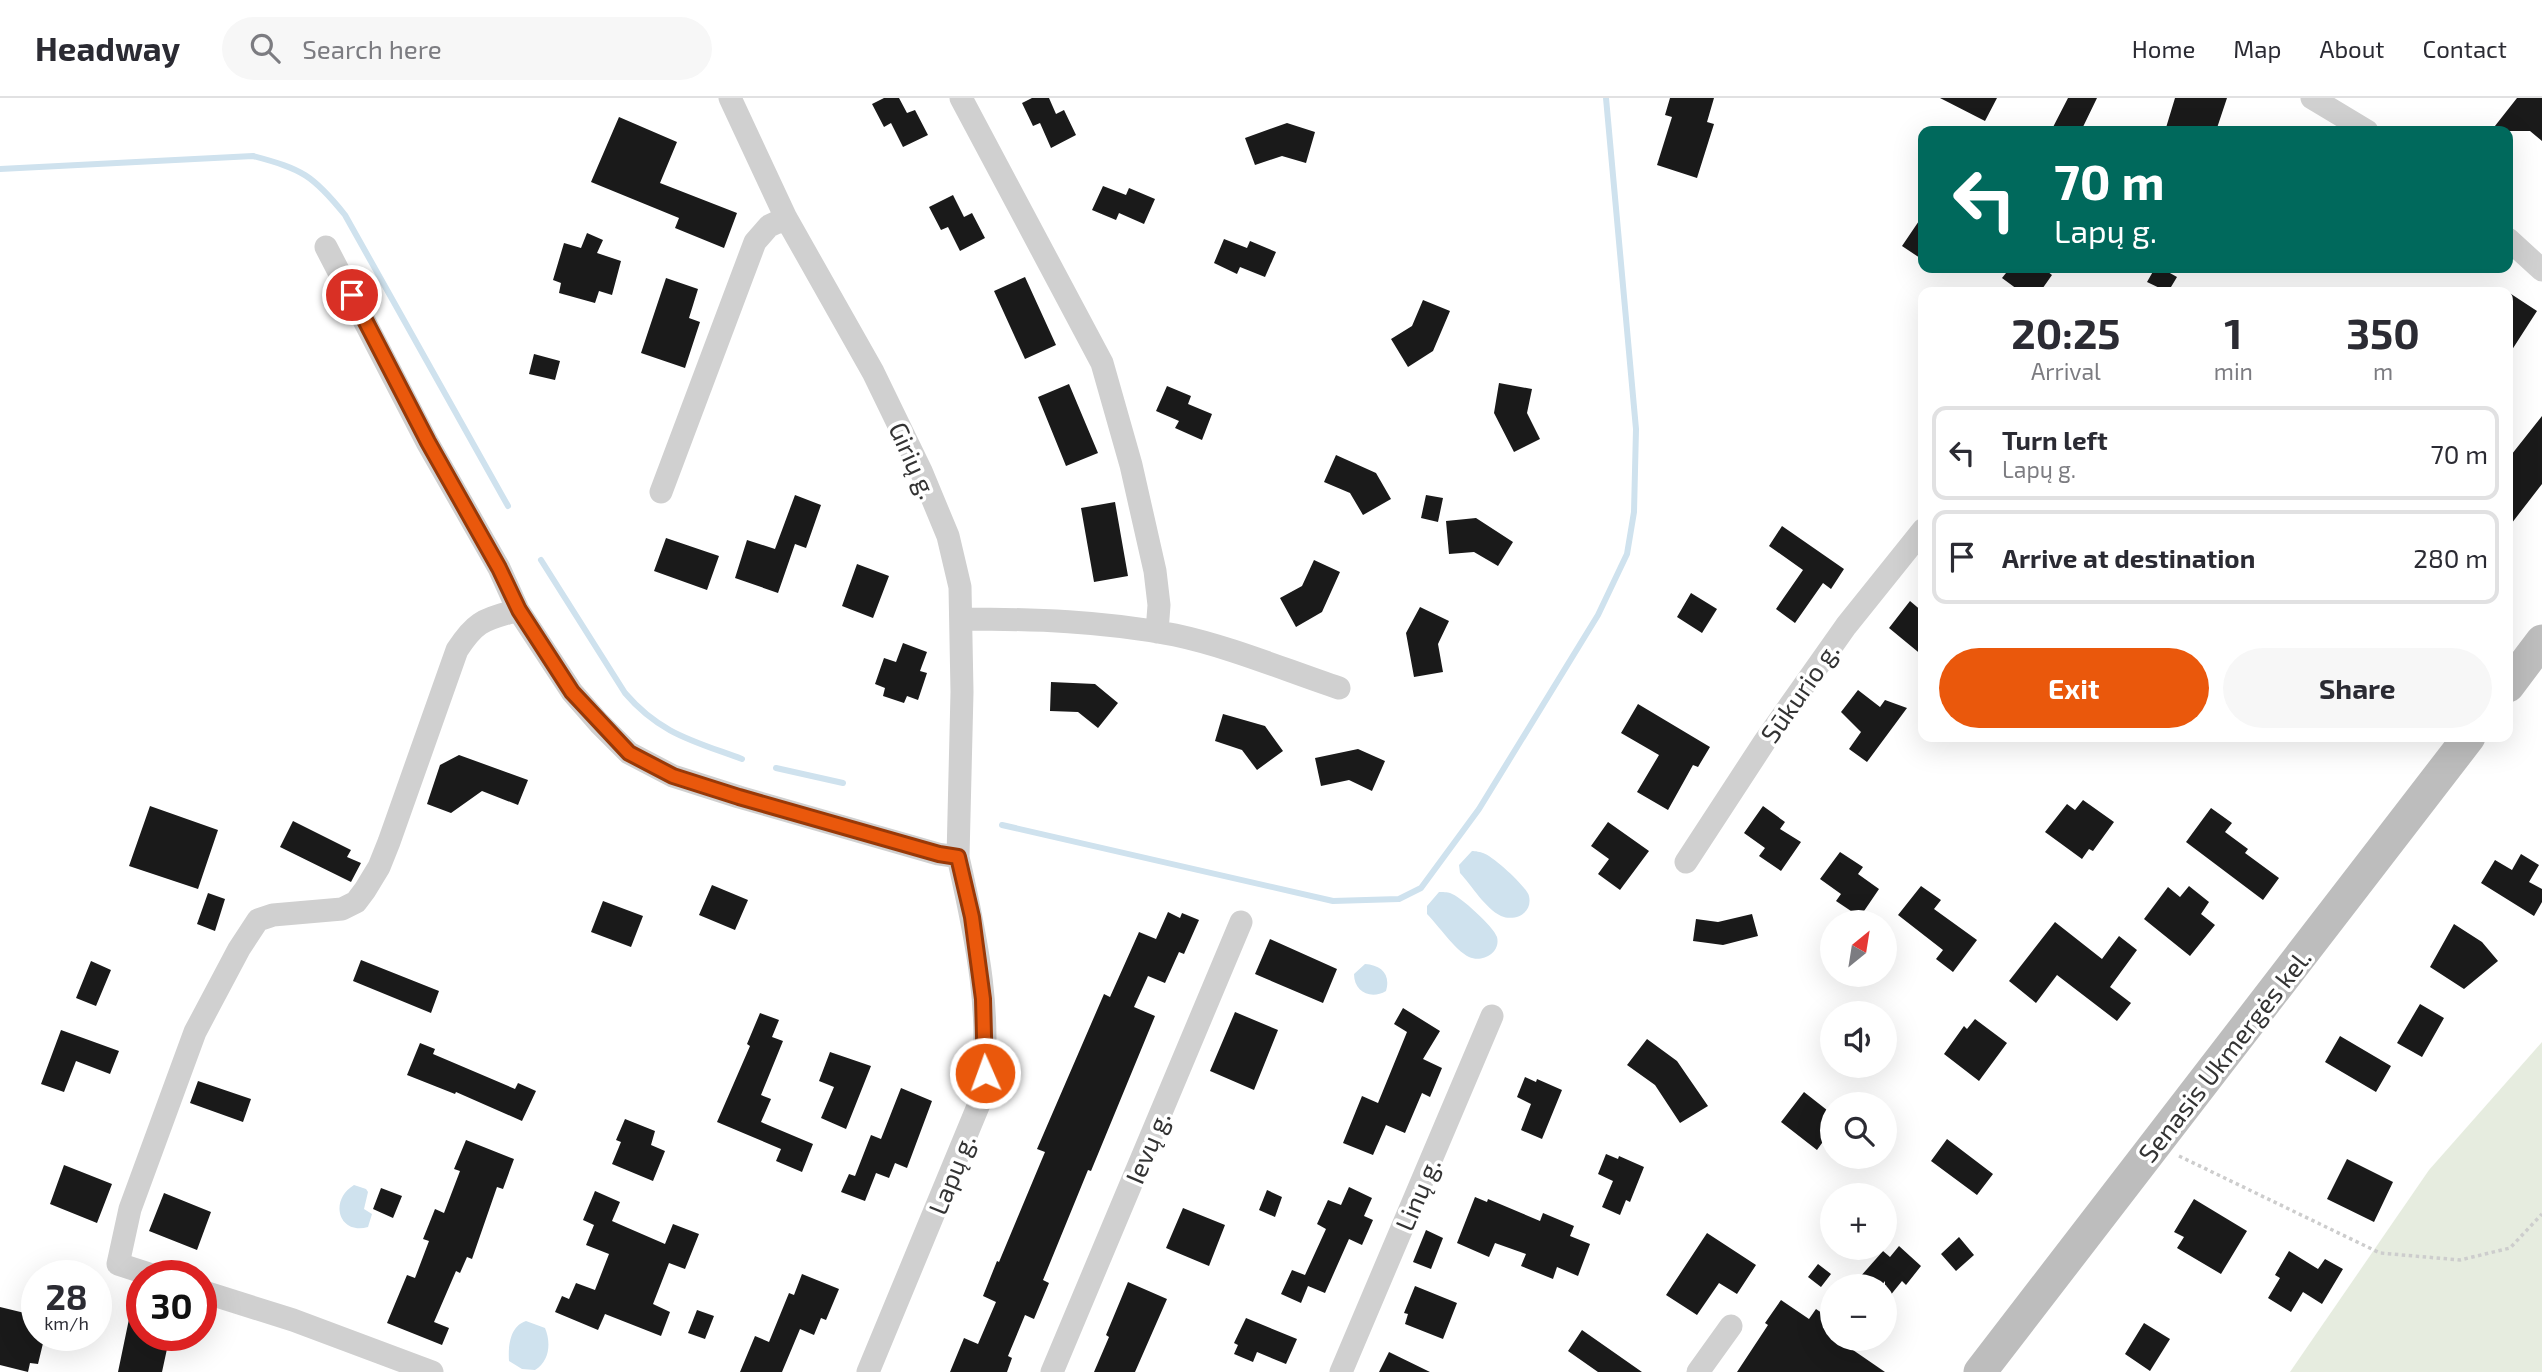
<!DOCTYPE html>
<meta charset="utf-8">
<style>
:root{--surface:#fff;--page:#f7f7f7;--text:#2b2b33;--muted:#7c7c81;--line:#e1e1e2;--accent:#ea580c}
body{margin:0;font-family:"Exo 2",sans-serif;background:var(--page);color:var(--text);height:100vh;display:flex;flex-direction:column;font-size:26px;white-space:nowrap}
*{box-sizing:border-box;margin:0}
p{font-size:23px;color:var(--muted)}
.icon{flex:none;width:38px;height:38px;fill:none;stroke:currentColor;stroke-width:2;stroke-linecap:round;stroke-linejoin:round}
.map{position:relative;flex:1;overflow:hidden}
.side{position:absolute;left:1918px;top:189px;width:595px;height:455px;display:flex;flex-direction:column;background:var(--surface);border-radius:14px;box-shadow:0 7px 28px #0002}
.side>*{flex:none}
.banner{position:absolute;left:1918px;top:28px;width:595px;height:147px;border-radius:14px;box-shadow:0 7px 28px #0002;background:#00695c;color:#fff;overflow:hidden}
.needle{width:46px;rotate:30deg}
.controls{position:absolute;left:1820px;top:812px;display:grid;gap:14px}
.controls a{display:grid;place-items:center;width:77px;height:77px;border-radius:50%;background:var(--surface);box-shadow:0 7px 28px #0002;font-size:35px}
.speed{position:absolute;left:21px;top:1162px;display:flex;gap:14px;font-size:35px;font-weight:700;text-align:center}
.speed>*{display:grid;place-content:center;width:91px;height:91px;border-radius:50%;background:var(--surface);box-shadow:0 7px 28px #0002;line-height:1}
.speed small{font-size:18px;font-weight:400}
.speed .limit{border:10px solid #d22;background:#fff;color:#111}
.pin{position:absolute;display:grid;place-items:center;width:60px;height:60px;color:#fff;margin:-30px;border:4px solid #fff;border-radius:50%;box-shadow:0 2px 7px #0007}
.me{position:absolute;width:77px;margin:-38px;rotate:358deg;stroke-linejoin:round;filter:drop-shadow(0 0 5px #0008)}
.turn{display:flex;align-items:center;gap:24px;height:147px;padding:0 21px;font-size:32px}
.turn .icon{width:91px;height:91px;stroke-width:2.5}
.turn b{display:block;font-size:49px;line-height:60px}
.eta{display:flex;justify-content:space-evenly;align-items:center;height:119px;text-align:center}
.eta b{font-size:42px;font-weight:700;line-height:49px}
.cta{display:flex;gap:14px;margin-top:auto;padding:14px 21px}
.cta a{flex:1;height:80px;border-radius:42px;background:var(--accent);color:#fff;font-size:28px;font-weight:700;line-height:80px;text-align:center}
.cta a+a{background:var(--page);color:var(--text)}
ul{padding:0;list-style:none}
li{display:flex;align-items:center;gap:21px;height:94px;margin:0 14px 10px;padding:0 7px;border:4px solid var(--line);border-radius:14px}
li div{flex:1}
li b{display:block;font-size:26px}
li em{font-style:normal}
header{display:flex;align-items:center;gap:42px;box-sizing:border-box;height:98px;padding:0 35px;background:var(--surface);border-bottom:2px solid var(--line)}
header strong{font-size:33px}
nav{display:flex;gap:38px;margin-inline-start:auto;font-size:24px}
.search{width:490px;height:63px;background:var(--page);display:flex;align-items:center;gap:18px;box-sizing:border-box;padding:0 24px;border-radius:38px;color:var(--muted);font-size:26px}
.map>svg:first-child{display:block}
</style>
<header>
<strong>Headway</strong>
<div class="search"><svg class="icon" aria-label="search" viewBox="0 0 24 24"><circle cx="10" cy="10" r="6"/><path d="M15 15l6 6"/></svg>Search here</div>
<nav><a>Home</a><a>Map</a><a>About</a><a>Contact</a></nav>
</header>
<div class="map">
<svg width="2542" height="1274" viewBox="0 0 2542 1274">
<rect width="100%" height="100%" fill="#fff"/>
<path fill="#e6ecdf" d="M2542,944V1274H2290L2429,1072Z"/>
<path fill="#cfe2ee" d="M1472,753C1475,753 1481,754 1483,755C1493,758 1527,789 1529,798C1533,815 1515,824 1501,818C1485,810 1472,788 1460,775L1459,767Z
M1439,794C1442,794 1448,794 1450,795C1460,798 1494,829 1497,839C1501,855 1482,865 1469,859C1455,852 1438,827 1427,816V808Z
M1365,866C1381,867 1391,876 1386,893C1371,902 1354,894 1354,876Z
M354,1087L366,1091L368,1094L364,1111L372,1116L368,1129C338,1137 329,1102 354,1087Z
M526,1223L545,1230C551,1244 550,1263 535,1272L522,1271L509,1263C508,1248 510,1228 526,1223Z"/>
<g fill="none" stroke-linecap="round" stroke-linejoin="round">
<path stroke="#cfe2ee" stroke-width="6" d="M0,71L253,58C302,71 313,77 345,117L508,408
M541,462L625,595C660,636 694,643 742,661
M776,670L843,685
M1002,727L1333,803L1399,801L1421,790L1479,711L1598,517L1627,456L1634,414L1636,331L1606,0"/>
</g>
<path fill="#1a1a1a" d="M884,0H899L907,15L915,12L928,37L903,49L891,25L884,29L872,6Z
M1032,0H1049L1056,16L1064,12L1076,37L1051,50L1040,25L1033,28L1022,5Z
M1670,0H1714L1707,24L1714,26L1697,80L1657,67L1672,19L1665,17Z
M1940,0H1997L1985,23Z
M2068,0H2097L2081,33H2051Z
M2175,0H2227L2216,33H2165Z
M2517,0H2542V43L2530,33H2491Z
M619,19L677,44L660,85L737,115L724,150L675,130L679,120L591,84Z
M1287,25L1315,34L1306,65L1282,58L1255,67L1245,40Z
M1103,88L1126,97L1129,90L1155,101L1144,126L1119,115L1116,122L1092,112Z
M953,97L964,119L972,115L985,140L960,153L948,129L941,132L929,109Z
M1923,117V162L1902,148Z
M587,135L603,142L597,155L621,163L612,197L599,193L595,205L559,195L561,185L553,182L564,145L581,150Z
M1224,141L1247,150L1250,143L1276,154L1265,179L1240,169L1237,176L1214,165Z
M2010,170H2043L2052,177L2040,194H2021L2002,180Z
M2155,170H2161L2177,179L2168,194L2147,184Z
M1025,179L1056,247L1025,261L994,193Z
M666,180L698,191L689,220L700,224L685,270L641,255Z
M2508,194L2537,213L2508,258Z
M1423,202L1450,213L1433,253L1408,269L1391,241L1412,228Z
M534,256L560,263L555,282L529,276Z
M1499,285L1532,291L1527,315L1540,341L1514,354L1494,315Z
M1069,286L1098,355L1066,368L1038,299Z
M1167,288L1191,298L1188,306L1212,316L1202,342L1175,330L1179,323L1156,313Z
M2542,318V386L2508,430V361Z
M1336,357L1376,375L1391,401L1363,417L1350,395L1324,384Z
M795,397L821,407L806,450L795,446L778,495L735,480L747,442L775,451Z
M1426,397L1443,400L1438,424L1421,420Z
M1115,404L1128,478L1094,484L1081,410Z
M1476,420L1513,444L1498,468L1474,454L1449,456L1446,423Z
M1782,428L1844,471L1831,491L1823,485L1795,525L1776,511L1803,472L1769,448Z
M666,440L719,458L707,492L654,473Z
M1314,462L1340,474L1322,514L1296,529L1280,500L1302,488Z
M857,466L889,478L873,520L842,508Z
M1691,495L1717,511L1702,535L1677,519Z
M1910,503L1923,514V558L1889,530Z
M1420,509L1449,523L1438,546L1443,574L1414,579L1406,535Z
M903,545L927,554L920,573L927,575L918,602L907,598L904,605L883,598L885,590L875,586L884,560L896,564Z
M1051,584L1095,586L1118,605L1098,630L1078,614L1050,613Z
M1858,592L1880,609L1885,602L1907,610L1867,664L1849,651L1861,634L1841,614Z
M1638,606L1710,649L1698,669L1693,667L1668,712L1637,694L1659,657L1621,635Z
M1223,616L1265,628L1283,653L1257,672L1242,652L1215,643Z
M1358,651L1385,663L1372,693L1349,682L1321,688L1315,660Z
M459,657L528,682L518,707L482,693L451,715L427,706L440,667Z
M2083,702L2114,724L2093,753L2089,751L2082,761L2045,734L2067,706L2075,712Z
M150,708L218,732L198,791L129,768Z
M1763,708L1785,724L1780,731L1801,744L1781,773L1759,758L1765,750L1744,735Z
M2211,710L2232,725L2225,734L2248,751L2245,755L2279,780L2263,802L2186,744Z
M293,723L351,752L347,759L361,765L351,784L280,749Z
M1608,724L1649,753L1620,792L1598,776L1609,761L1591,748Z
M1840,754L1863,769L1858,776L1879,791L1860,819L1836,803L1841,796L1820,781Z
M2521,756L2539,767L2529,784L2542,791V804L2534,818L2481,785L2495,762L2512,772Z
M712,787L748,802L735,832L699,817Z
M1921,788L1941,802L1934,811L1977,842L1953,874L1936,861L1943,852L1898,817Z
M2189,788L2209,804L2201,816L2215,827L2190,858L2144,821L2168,789L2180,799Z
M208,795L225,801L215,833L197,826Z
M603,803L643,818L631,849L591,834Z
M1168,814L1180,820L1182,815L1199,822L1184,856L1179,854L1165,885L1148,878L1134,909L1155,918L1091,1073L1088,1072L1043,1182L1049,1185L1034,1221L1025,1217L1008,1258L1012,1260L1007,1274H950L964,1240L978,1246L996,1204L983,1198L997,1163L999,1164L1045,1054L1037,1051L1104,896L1110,899L1139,834L1156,841Z
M1752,816L1758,838L1723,847L1693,843L1696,821L1718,824Z
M2055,824L2102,861L2119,838L2137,852L2110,889L2131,905L2117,923L2057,877L2036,905L2009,883Z
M2454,826L2482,844L2498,863L2464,891L2430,869Z
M1270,841L1337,871L1323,905L1255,876Z
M361,862L439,893L431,915L353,883Z
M91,863L111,872L96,908L76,900Z
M2420,906L2444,920L2422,959L2397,945Z
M1403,910L1440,933L1423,961L1442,970L1430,999L1422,995L1405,1035L1386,1027L1373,1057L1343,1045L1362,998L1378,1005L1407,934L1394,926Z
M1235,914L1278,932L1254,992L1210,973Z
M760,915L779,922L772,939L783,943L761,997L771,1001L761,1024L813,1046L802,1074L776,1063L781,1051L717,1024L750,948L747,946Z
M1975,921L2007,945L1979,983L1944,956L1964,928L1967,931Z
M61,932L119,953L110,976L76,963L64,994L41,986Z
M2340,938L2391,968L2376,994L2325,964Z
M1647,941L1677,963L1708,1008L1680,1025L1655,987L1627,967Z
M420,945L435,951L433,956L515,991L518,985L536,993L522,1023L456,994L455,996L407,977Z
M830,954L871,968L846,1031L821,1020L834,989L819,983Z
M1525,979L1536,984L1537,981L1562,992L1542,1041L1521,1032L1531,1006L1517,999Z
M198,983L251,1001L243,1024L190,1005Z
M901,990L932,1003L907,1070L895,1065L889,1080L876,1075L865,1103L841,1094L849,1076L855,1078L871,1037L881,1041Z
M1804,994L1832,1016V1031L1817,1052L1781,1024Z
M625,1021L655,1033L651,1047L665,1053L653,1083L612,1066L621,1044L616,1042Z
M1947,1041L1993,1076L1977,1097L1931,1063Z
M466,1042L514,1061L503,1091L497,1089L472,1161L467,1159L460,1175L456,1173L434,1224L449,1230L442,1247L387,1225L407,1177L415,1180L429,1143L423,1141L435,1111L444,1115L460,1073L454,1071Z
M1606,1056L1618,1061L1619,1058L1644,1069L1630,1104L1626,1102L1620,1117L1602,1109L1613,1083L1598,1076Z
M2347,1061L2393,1084L2374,1124L2327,1101Z
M64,1067L112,1086L97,1125L50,1106Z
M1349,1089L1372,1100L1364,1118L1373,1122L1362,1147L1349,1141L1325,1195L1308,1188L1301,1205L1281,1196L1292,1172L1305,1177L1326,1131L1317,1126L1328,1102L1341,1107Z
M381,1090L402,1098L393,1120L373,1111Z
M1267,1092L1282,1099L1275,1119L1259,1112Z
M595,1093L620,1104L612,1123L628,1130L665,1146L673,1126L699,1136L685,1171L669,1165L653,1206L670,1214L661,1238L605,1216L598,1232L555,1214L562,1198L569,1201L576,1185L595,1192L609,1156L586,1147L594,1127L583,1122Z
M164,1095L211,1114L197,1152L149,1133Z
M1475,1099L1487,1104L1488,1101L1540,1123L1543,1115L1574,1128L1570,1138L1590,1146L1578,1178L1557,1169L1553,1181L1521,1168L1526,1156L1495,1145L1489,1159L1457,1145Z
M2194,1101L2247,1133L2221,1176L2177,1150L2184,1139L2174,1134Z
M1183,1110L1225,1127L1209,1168L1166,1150Z
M1426,1132L1443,1140L1431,1171L1413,1164Z
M1707,1135L1756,1167L1737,1196L1719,1185L1697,1217L1666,1197Z
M1959,1139L1974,1157L1956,1173L1941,1156Z
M1899,1148L1921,1168L1906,1187L1902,1183L1885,1204V1183L1881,1188H1852L1883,1153L1890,1159Z
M2289,1153L2318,1171L2325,1161L2343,1171L2322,1206L2303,1194L2291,1214L2268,1200L2280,1180L2275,1177Z
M1818,1166L1831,1176L1821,1189L1808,1179Z
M802,1176L839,1191L826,1222L821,1220L814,1237L800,1231L782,1274H740L755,1238L769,1244L789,1195L794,1197Z
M1128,1184L1167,1201L1135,1274H1094L1109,1239L1106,1237Z
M1415,1188L1457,1205L1443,1241L1405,1226L1408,1216L1404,1215Z
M134,1197L142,1198V1237H170L162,1274H118Z
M1781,1202L1809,1221L1816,1211L1832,1222V1241H1837L1885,1274H1737L1768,1227L1765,1225Z
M0,1209L37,1218V1237H45L38,1266L30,1265L28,1274L0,1267Z
M697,1212L714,1218L705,1241L688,1235Z
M1246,1220L1297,1241L1286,1266L1257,1254L1253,1264L1234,1256L1238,1247L1234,1245Z
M2144,1225L2170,1241L2150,1273L2125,1256Z
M1582,1232L1642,1274H1598L1568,1253Z
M1389,1254L1430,1274H1379Z"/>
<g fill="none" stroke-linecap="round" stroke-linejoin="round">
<path stroke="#cdcdcd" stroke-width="3.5" stroke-dasharray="3.5 3.5" stroke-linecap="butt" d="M2179,1058L2380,1155L2460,1162L2510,1150L2542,1116"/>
<path stroke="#d0d0d0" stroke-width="23" d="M730,0L786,120L873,274L921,373L948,438L960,489L962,594L958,759
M961,0L1102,265L1131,367L1155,473L1159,507L1157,534
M2312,0L2367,33
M2508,141L2542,172
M326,149L427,344L499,470L518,512L572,594L599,625L629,655L673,678L739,699L938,756L958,759C976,838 995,925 979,1006L868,1274
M661,394L755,144L769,128L786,120
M961,521C1032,521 1105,523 1175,537C1231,549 1285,572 1339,590
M1686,764L1765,643L1846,528L1923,432
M155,1178L118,1166L130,1111L195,934L239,851L258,822L273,817L342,811L356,804L365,792L379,769L389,744L457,552C477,521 485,522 518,512
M201,1193L293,1222L432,1274
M1052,1274L1241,824
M1341,1274L1492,918
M1698,1274L1731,1228"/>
<path stroke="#bdbdbd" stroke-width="33" d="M2508,588L2542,543
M1980,1274L2469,639"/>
</g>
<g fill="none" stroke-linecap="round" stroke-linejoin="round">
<g stroke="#983908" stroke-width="18">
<path id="route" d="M352,197L428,344L499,470L519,512L572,594L629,655L673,678L739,699L939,756L958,759L972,819L983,901L985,975"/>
</g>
<use href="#route" stroke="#ea580c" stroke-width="12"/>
</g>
<g text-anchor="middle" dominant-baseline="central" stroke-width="7" stroke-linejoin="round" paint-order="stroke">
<g font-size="26" fill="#333" stroke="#fff">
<text transform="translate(914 362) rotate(66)">Girių g.</text>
<text transform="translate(1799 594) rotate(-55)">Sūkurio g.</text>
<text transform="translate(2224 957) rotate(-52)">Senasis Ukmergės kel.</text>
<text transform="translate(1147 1049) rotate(-67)">Ievų g.</text>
<text transform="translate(951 1076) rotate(-68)">Lapų g.</text>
<text transform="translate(1417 1096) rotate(-67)">Linų g.</text>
</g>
</g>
</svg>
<div class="controls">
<a><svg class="needle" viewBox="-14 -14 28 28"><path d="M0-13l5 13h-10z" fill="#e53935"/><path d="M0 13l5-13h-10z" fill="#7c7c81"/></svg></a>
<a><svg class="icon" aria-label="sound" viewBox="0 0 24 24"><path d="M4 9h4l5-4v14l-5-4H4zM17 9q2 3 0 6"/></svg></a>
<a><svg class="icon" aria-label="search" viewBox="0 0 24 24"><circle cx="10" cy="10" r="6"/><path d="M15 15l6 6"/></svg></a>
<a>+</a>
<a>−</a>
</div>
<div class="speed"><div>28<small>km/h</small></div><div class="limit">30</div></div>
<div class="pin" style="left:352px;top:197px;background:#d93025"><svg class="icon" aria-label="arrive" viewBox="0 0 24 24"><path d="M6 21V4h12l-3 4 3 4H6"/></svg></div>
<svg class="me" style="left:985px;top:975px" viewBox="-20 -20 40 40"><circle r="17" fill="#ea580c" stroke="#fff" stroke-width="3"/><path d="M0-11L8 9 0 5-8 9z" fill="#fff"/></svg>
<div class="banner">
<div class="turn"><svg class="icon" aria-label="left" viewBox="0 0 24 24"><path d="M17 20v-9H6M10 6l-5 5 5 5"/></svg><div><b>70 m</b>Lapų g.</div></div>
</div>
<section class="side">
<div class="eta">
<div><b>20:25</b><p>Arrival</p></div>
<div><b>1</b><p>min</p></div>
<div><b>350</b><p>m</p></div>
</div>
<ul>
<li><svg class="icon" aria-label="left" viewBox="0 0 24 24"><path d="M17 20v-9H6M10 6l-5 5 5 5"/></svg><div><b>Turn left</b><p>Lapų g.</p></div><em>70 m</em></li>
<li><svg class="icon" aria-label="arrive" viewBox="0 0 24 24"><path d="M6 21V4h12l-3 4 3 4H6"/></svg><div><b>Arrive at destination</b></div><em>280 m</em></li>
</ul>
<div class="cta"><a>Exit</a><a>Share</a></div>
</section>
</div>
